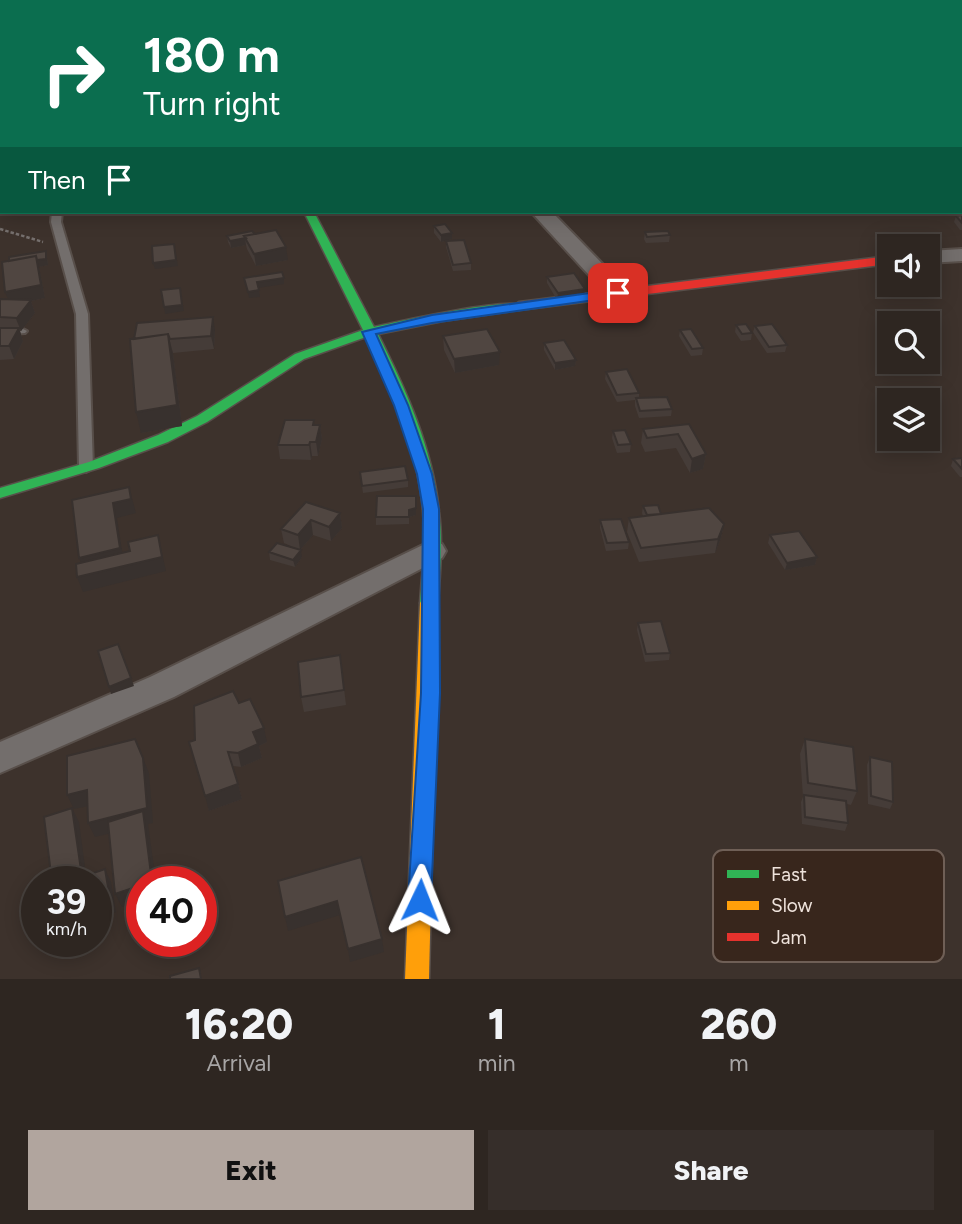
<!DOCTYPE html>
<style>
:root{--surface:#2e2621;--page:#362e2a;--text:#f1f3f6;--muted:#a7a5a5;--line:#49433f;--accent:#b1a59e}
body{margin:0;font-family:Figtree,sans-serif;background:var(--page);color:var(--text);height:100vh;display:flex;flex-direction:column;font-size:26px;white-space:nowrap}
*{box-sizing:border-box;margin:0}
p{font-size:23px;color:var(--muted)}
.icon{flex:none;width:38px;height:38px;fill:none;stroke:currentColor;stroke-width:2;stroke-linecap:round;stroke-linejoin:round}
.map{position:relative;height:979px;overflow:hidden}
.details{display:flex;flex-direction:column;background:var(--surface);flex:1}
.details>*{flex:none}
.top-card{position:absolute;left:0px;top:0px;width:962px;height:214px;box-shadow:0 4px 18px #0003,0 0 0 2px var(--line);background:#0b6e4f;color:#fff;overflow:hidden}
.tools{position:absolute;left:877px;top:234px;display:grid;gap:14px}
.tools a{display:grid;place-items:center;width:63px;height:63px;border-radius:0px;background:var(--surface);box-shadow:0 4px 18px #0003,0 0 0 2px var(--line);font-size:35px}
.speed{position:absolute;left:21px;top:866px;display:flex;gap:14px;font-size:35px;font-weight:700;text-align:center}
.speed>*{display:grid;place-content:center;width:91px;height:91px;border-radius:50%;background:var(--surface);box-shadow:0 4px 18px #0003,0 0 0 2px var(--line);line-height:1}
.speed small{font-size:18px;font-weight:400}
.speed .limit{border:10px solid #d22;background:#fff;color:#111}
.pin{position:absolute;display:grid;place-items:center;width:60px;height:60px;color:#fff;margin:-30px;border-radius:14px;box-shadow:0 4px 10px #0006}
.me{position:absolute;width:77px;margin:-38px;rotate:2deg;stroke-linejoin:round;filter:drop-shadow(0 0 5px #0008)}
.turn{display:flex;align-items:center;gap:24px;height:147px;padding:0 28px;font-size:32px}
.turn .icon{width:91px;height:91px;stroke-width:2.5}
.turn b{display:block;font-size:49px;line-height:60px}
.then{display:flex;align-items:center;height:66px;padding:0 28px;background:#0003;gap:14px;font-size:26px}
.eta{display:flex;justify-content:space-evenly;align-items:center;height:119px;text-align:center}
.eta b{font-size:42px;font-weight:800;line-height:49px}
.button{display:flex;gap:14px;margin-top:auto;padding:14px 28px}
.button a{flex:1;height:80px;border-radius:0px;background:var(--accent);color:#111;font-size:28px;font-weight:800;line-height:80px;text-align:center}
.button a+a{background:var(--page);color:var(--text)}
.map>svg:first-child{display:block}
</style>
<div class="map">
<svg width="962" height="979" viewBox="0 0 962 979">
<rect width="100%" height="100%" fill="#3d322c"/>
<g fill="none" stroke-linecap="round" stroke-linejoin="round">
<g stroke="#584f4a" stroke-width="4">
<path id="lane" d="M52,212H62L61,222L88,314L93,468L86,472L79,468L76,314L51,222Z
M21,328L27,331L25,333L0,335V329Z"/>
</g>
<g stroke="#584f4a" stroke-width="4">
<path id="street" d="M48,0H61L47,2Z
M170,0H252L169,2Z
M265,0H301L302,2H266Z
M345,0H365L344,2Z
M463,0H475V2H463Z
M787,0H800L801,2H788Z
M932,0H944L931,2Z
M0,6H2V14H0Z
M0,60H2L0,70Z
M961,65H962V73H961Z
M0,82L2,83V100L0,99Z
M962,90V100L961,101V91Z
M961,115H962V125H961Z
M961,153H962V164H961Z
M531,212H552L626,288L629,293L626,298H610Z
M962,249V261L928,263V251Z
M431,541L442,544L446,551L442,558L174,697L0,773V742L150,677Z"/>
</g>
<g stroke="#584f4a" stroke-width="3">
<path id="fast" d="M304,212H314L374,327C396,322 513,296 525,306L519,310L443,321L378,334C406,390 433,449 439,512C443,542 440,573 438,603L435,608H423L420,603C422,573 426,542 423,511C418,451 393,392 366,337L304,359L207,422L168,442L99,468L0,498V488L89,462L158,435L197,416L295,354L363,330Z"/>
</g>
<g stroke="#584f4a" stroke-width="3">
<path id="slow" d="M429,596L435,598L438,603L429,979H405L420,603L423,598Z"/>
</g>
<g stroke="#584f4a" stroke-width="3">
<path id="jam" d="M889,256V264L519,310L513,306L519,302Z"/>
</g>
<path stroke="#756f6d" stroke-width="2.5" stroke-dasharray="3.5 2" stroke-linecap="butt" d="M0,229L43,242"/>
<use href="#lane" fill="#736e6c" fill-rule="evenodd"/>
<use href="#street" fill="#736e6c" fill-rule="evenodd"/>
<use href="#fast" fill="#30b455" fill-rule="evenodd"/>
<use href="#slow" fill="#ff9f0a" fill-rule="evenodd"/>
<use href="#jam" fill="#e5322d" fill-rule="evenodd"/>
</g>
<path fill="#453c38" d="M961,168L962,169V211H961Z
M962,215V230H960L954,222L956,216Z
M434,226L452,233V239L441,242L434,233Z
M645,232L670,235L669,242L646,243L644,239Z
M255,234L288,260L256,266L247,249L246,245L231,248L228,242L227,236Z
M446,241L471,263V270L453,271L446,247Z
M46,251L48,265L39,267L45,298L31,301L35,313L21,331H20L23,341L14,359L0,360V299H8Z
M547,277L585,289L584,296L557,300L547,283Z
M736,325L752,333L751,340L741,341L735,332Z
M755,326L787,345L785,352L767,353L753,332Z
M215,330L214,349L173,353L182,426L141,433L134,339Z
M680,330L703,348L702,355L691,356L679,336Z
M443,336L499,365L455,373L444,350Z
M544,343L576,360L575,366L555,370L544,350Z
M606,372L639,393V398L672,409L671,416L639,418L635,406V400L617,402L605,379Z
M689,424L706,454L703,469L690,473L676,448L645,452L641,443L643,429Z
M315,425H320L322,439L318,456H312L311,460L280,459L278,445Z
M613,431L631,444L630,452L617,453L612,438Z
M962,458V477H960L951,466L953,459Z
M360,472L408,480V487L363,493Z
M416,496V515L409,517V524L376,525V517Z
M306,502L340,513L342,528L331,541L313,535L300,550L284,543L281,529Z
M643,506L661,514L724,524L721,538L715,553L639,562L627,532L629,518L643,516L642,513Z
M600,520L629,542L628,549L606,551L600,528Z
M770,535L817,557L815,565L785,570L768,543Z
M269,552L302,557L295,567L270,560Z
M638,623L670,653L669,660L645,662L637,630Z
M340,655L346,705L304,712L301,697Z
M239,703L267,742L259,746L262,758L241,767L233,766L242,799L209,811L195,740Z
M805,739L857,791L851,805L847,804L848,823L845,831L802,824L801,802L803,797L800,754Z
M870,757L893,802L890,809L868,804L867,765Z
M872,886L902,924L898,931L870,925L869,893Z"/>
<path fill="#38312e" d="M919,212H939V214L918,216Z
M452,233V239L441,242V235Z
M245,238L246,245L231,248L230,241Z
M174,244L178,266L155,269L153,263Z
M286,247L288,260L256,266L254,254Z
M46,251L48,265L39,267L45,298L31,301L35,313L21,331L5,292L11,271Z
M284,278V284L258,288L257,282Z
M585,289L584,296L557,300L558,293Z
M259,290L260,297L249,298L248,292Z
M181,294L184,311L165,314L164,307Z
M213,317L215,330L214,349L211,336Z
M19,328L23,341L14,359L9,346Z
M168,334L173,353L182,426L141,433L136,412Z
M500,352L499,365L455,373L454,359Z
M576,360L575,366L555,370V363Z
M320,425L322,439L318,456L316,442Z
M310,442L312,456L311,460L309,445Z
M706,454L703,469L690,473L692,459Z
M129,487L136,513L117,518L124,563L84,572L79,558L113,503Z
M416,496V515L409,517V524V510Z
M340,513L342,528L331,541L329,527Z
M311,520L313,535L300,550L298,535Z
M724,524L721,538L715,553L718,539Z
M158,535L166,571L83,592L77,577L162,557Z
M301,550L302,557L295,567L293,560Z
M817,557L815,565L785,570L787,563Z
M131,678L134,686L111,694L109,687Z
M264,728L267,742L259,746L262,758L241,767L238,753L253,732Z
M143,758L149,773L153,823L148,824L156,882H152L145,825L95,837L88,823Z
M238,784L242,799L209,811L205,796Z
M87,790L94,805L74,809L67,795Z
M72,808L79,822L87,882L82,877Z
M105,869L111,882L116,912L96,920V904Z
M142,885V901L122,907L115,894Z
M337,901L340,915L288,931L285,917Z
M382,939L384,952L350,962L348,949Z"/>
<path fill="#504641" stroke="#38312e" stroke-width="2" d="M961,172H962V188H961Z
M962,215V223L956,216Z
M445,224L452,233L441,235L434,226Z
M276,230L286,247L254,254L244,236Z
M252,231L255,234L244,236L246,238L230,241L227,236Z
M668,231L670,235L647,237L645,232Z
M464,240L471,263L453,265L446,241Z
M174,244L176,260L153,263L152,246Z
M46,251V259L37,260L36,256L9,261V257Z
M36,256L41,285L5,292L2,262Z
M282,272L284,278L257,282L259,290L248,292L244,278Z
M574,273L585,289L558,293L547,277Z
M180,288L182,305L164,307L161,290Z
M0,299L31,300L17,318L0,317Z
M213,317L211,336L170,339L168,334L134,339L137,323Z
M746,324L752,333L742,334L736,325Z
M772,324L787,345L769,347L755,326Z
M0,328H19L9,346H0Z
M487,329L500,352L454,359L443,336Z
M691,329L703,348L692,349L680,330Z
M168,334L177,405L136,412L130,339Z
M564,340L576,360L555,363L544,343Z
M627,369L639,393L617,395L606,372Z
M667,397L672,409L640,411L636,398Z
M285,420H314L313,425H320L316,442H310L309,445H278Z
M689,424L706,454L692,459L678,434L647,438L643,429Z
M625,430L631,444L618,445L613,431Z
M962,458V469L953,459Z
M405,466L408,480L362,486L360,472Z
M129,487L131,499L113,503L120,548L79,558L72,500Z
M377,496H416V508L409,510V517H376Z
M306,502L340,513L329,527L311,520L298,535L281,529Z
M658,505L661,514L647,515L643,506Z
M709,508L724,524L718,539L641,548L629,518Z
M621,519L629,542L607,543L600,520Z
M799,531L817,557L787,563L770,535Z
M158,535L162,557L77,577L76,564L130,551L128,542Z
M277,543L301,550L293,560L269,552Z
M661,621L670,653L646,654L638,623Z
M118,644L131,678L109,687L98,651Z
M340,655L344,690L301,697L298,662Z
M233,691L239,703L250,699L264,728L253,732L258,744L238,753L228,752L238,784L205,796L189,742L195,740L194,706Z
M135,739L143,758L147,808L88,823L87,790L67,795V756Z
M805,739L853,747L857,791L808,783Z
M870,757L892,762L893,802L871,796Z
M804,795L846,801L848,823L805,817Z
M72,808L82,877L105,869L110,899L96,904V882H52L44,817Z
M143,811L152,882H142V885L115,894L108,822Z
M361,857L382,939L348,949L337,901L285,917L278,881Z
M199,968L201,979H170V976Z"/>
<path fill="#1a73e8" stroke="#114b97" stroke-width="2" d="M618,289L624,293L623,296L432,323L376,334L408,405L432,474L439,509L440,693L431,900L428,907L420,911L411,907L408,900L421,693L423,509L417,474L394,405L362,332L432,315Z"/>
<rect x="713" y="850" width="231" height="112" rx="10" fill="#38261c" stroke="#6f5f56" stroke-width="2"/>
<rect x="727" y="870" width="32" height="8" fill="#30b455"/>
<rect x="727" y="901" width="32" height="9" fill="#ff9f0a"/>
<rect x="727" y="933" width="32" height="8" fill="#e5322d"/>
<g font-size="19" fill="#efe3dc">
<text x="771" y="881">Fast</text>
<text x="771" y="912">Slow</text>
<text x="771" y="944">Jam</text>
</g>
</svg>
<div class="tools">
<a><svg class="icon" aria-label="sound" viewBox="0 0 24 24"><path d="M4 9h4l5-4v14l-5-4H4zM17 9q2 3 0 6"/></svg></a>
<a><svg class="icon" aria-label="search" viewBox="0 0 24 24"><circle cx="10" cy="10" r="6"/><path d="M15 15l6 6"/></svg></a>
<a><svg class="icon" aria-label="layers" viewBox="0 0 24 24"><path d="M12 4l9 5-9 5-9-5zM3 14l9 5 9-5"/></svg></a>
</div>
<div class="speed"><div>39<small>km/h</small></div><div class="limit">40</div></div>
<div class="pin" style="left:618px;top:293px;background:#d93025"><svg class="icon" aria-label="arrive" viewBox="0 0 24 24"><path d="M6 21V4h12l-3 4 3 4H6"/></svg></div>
<svg class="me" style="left:420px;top:900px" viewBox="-20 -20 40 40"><path d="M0-17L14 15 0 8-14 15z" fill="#1a73e8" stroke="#fff" stroke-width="4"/></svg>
<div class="top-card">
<div class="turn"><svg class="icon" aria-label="right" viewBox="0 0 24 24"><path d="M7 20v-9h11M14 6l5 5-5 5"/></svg><div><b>180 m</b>Turn right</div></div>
<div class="then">Then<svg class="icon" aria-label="arrive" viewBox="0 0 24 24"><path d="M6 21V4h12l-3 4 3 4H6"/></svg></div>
</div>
</div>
<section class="details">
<div class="eta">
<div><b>16:20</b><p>Arrival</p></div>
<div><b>1</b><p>min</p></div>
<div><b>260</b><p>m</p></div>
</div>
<div class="button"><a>Exit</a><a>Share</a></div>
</section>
